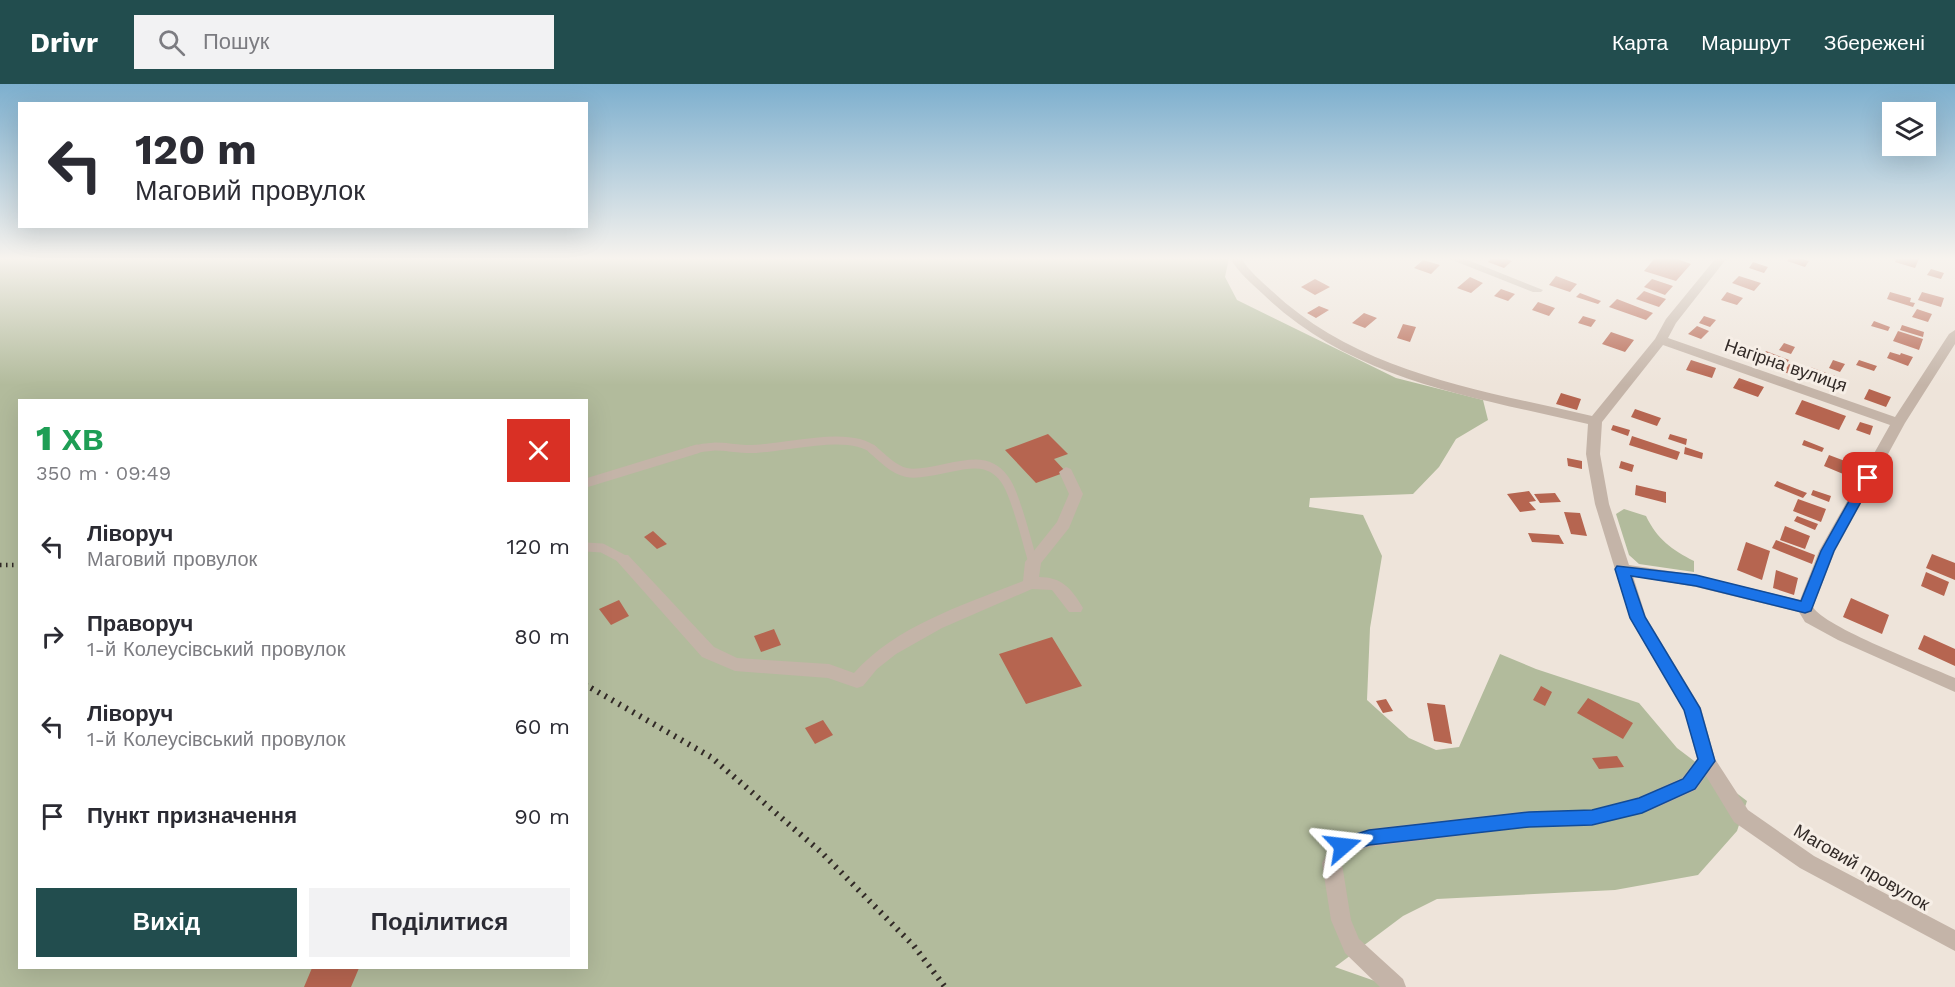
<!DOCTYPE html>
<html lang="uk">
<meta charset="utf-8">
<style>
:root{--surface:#fff;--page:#f2f2f3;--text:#2b2b33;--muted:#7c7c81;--accent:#224d4e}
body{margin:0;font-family:"Work Sans",sans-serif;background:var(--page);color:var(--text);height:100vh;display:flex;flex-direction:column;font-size:22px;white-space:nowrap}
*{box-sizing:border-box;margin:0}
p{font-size:20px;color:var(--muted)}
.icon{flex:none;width:33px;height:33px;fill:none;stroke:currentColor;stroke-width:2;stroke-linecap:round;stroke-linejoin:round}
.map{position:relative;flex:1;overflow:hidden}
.side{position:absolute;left:18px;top:315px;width:570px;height:570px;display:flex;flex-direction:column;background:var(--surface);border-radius:0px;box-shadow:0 6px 24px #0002}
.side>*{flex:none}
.top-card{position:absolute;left:18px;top:18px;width:570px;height:126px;border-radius:0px;box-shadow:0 6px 24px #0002;background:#fff;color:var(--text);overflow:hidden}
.buttons{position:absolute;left:1882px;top:18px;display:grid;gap:12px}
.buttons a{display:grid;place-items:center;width:54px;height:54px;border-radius:0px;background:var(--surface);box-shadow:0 6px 24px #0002;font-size:30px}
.pin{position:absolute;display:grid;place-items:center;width:51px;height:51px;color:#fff;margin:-26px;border-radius:12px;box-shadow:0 3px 9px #0006}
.me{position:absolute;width:66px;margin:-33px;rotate:73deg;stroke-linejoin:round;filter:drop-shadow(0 0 4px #0008)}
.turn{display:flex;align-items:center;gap:21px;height:126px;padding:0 18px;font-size:27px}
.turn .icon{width:78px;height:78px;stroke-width:2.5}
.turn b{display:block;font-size:42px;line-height:51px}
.round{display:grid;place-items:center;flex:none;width:63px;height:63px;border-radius:0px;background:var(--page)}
.summary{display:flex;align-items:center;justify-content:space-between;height:102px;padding:0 18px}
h1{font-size:36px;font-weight:800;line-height:45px;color:#1e9e55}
.primary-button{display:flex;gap:12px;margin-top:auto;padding:12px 18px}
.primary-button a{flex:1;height:69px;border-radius:0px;background:var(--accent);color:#fff;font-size:24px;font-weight:800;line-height:69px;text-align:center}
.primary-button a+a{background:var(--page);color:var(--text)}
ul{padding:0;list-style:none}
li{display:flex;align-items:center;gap:18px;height:90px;padding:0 18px}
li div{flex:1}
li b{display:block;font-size:22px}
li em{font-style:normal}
header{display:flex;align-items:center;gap:36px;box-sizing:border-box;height:84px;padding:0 30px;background:var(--accent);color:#fff}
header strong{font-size:28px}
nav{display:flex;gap:33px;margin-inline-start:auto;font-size:21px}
.search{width:420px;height:54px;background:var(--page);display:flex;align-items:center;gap:15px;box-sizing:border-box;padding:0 21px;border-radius:0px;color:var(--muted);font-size:22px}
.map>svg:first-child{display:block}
</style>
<header>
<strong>Drivr</strong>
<div class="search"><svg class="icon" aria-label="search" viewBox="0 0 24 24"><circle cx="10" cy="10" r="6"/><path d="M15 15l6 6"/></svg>Пошук</div>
<nav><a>Карта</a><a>Маршрут</a><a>Збережені</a></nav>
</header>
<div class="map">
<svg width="1955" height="903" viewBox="0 0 1955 903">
<rect width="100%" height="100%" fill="#eee4da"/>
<path fill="#b2bb9c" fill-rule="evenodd" d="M0,174H1229L1225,193L1237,216L1396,294L1483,316L1488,336L1456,355L1439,383L1413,410L1310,414L1309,423L1363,431L1382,472L1370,544L1367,616L1409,654L1436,666L1459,663L1500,570L1536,585L1639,619L1677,664L1747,717L1737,747L1698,791L1615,806L1437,815L1403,832L1335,883L1392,903H0ZM20,316H586V884H20Z
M1624,425L1646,432C1657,455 1672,466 1694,477V488L1639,480L1629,471L1616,430Z"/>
<path fill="#b66550" d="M1492,174H1504L1512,177L1504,184L1488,178Z
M1655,174H1675L1691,180L1676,197L1644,187Z
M1789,174H1799L1809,177L1805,183L1787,177Z
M1896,174H1915L1919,175L1915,184L1895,178Z
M1423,176L1440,181L1431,190L1414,184Z
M1753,178L1768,183L1764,189L1749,184Z
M1931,185L1944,189L1941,195L1927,191Z
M1556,192L1577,200L1570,208L1549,201Z
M1739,192L1761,199L1754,207L1732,199Z
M1470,193L1483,199L1471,209L1457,204Z
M1315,195L1330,203L1315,211L1301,203Z
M1652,195L1673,202L1665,211L1644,203Z
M1501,205L1515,210L1508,217L1494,212Z
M1644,207L1666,215L1659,223L1636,215Z
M1727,208L1743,214L1737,221L1721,216Z
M1890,208L1911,214L1910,218L1915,219L1913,223L1887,215Z
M1922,208L1944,214L1941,223L1918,216Z
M1580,209L1601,217L1598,220L1576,213Z
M1617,215L1653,229L1646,236L1609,223Z
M1538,218L1555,224L1549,232L1532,226Z
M1319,222L1329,226L1316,234L1307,229Z
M1917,225L1932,230L1928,238L1912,233Z
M1364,229L1377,234L1365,244L1352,239Z
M1583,232L1596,236L1591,243L1578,239Z
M1704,232L1716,236L1710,243L1699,239Z
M1874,237L1890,243L1888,247L1871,242Z
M1403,240L1416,243L1410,258L1397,254Z
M1902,241L1924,248L1923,253L1900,246Z
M1697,242L1709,247L1701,255L1688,250Z
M1898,247L1923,255L1919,266L1893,257Z
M1611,248L1634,256L1625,268L1602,260Z
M1784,259L1795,263L1791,270L1779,266Z
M1741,263L1755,268L1751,275L1736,269Z
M1766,267L1789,276L1781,286L1758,277Z
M1890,268L1900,271L1901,269L1913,273L1908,282L1887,274Z
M1691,276L1716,284L1712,294L1686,286Z
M1833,276L1845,280L1840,288L1829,284Z
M1859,276L1877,282L1874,287L1856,281Z
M1789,280L1802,284L1797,293L1784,288Z
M1810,283L1838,293L1833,303L1804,292Z
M1739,294L1764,303L1758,313L1733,304Z
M1869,305L1891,313L1886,323L1864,315Z
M1561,309L1581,315L1577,326L1556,320Z
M1802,316L1846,332L1839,346L1795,330Z
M1635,325L1661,334L1657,342L1631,333Z
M1860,338L1873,342L1870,351L1856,346Z
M1613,341L1630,346L1628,352L1611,346Z
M1048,350L1068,370L1054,375L1066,388L1036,399L1005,366Z
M1670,350L1687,355L1686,361L1668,355Z
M1632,352L1680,368L1677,376L1629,361Z
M1804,356L1824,364L1822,368L1802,361Z
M1685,363L1703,369L1702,375L1684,370Z
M1829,371L1853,380L1848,392L1824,382Z
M1567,374L1582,377V385L1568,382Z
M1621,377L1634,381L1632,388L1619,384Z
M1777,397L1807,409L1803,414L1774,402Z
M1636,401L1666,408V419L1635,411Z
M1813,406L1831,412L1829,418L1811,411Z
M1529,407L1536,417L1529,418L1536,426L1520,428L1507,410Z
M1555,409L1561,418L1540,419L1534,410Z
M1798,415L1826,425L1821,438L1793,427Z
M1564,428L1580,429L1587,452L1571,450Z
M1797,432L1818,440L1815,446L1794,437Z
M1785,442L1810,452L1805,465L1780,456Z
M653,447L667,460L657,465L644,453Z
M1528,449L1559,451L1564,460L1532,458Z
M1776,456L1815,471L1812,480L1772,464Z
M1746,458L1770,467L1762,496L1737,486Z
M1932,470L1955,479V496L1926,484Z
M1776,486L1798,494L1794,511L1773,504Z
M1926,488L1949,498L1944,512L1921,502Z
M1851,514L1889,531L1882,550L1843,533Z
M619,516L629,532L611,541L599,525Z
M774,545L781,561L761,568L754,552Z
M1924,551L1955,565V582L1918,565Z
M1052,553L1082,602L1026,620L999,570Z
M1541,602L1552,608L1545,622L1533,616Z
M1588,614L1633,639L1623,655L1577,629Z
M1386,615L1393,627L1383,629L1376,617Z
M1427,619L1445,621L1452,660L1434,657Z
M823,636L833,651L815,660L805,644Z
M1617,672L1624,683L1599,685L1592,674Z
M312,884H359L351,903H304Z"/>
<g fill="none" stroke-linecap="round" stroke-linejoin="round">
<path stroke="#c4b4a8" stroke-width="8" d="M692,366C717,359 728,365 751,365C783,365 848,345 874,366"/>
<path stroke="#c4b4a8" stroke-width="9" d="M872,365C883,374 895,388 910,389C944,392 985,361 1007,399C1018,418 1026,456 1033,478
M586,399L697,365
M586,463L602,464L623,475"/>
<path fill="#c4b4a8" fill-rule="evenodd" d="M1230,174H1241C1249,187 1261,197 1272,207C1359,289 1480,306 1592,332L1655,255L1666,235L1716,174H1727L1676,239L1668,254L1895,333L1949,250L1955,246V260L1905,339L1835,467L1813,523C1824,543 1928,582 1955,594V608L1838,556L1805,538L1799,528L1696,503L1633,492L1646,533L1701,624L1715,675L1748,726L1814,772L1955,846V867L1800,784L1734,738L1706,692L1696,706L1649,727L1591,742L1529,743L1369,763L1350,769L1342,780L1351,836L1359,855L1403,895L1406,903H1380L1345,869L1331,836L1322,779L1336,756L1369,745L1529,727L1591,726L1639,713L1682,694L1697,675L1684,625L1630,534L1595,420L1586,370L1588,340C1474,313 1352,296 1264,211C1251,199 1239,189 1230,174ZM1663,261L1890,341L1819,467L1800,516L1696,491L1629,481L1609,420L1600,370L1602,338Z
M1447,174H1463L1543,206L1541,208H1533Z
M1066,383L1071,385L1083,410L1069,444L1041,479L1039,493C1062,493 1072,505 1083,524L1081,528H1069L1052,506L1032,505L942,544L896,570L877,585L863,602L857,604L828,594L735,587L702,573L615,475L618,471H628L714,563L737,574L829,580L854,589C897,541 964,521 1023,497L1025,478L1057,438L1069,410L1059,388Z"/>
<path stroke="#322a27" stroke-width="4.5" stroke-dasharray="1.5 4.5" stroke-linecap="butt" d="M0,481H20
M586,601L594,605"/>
<path stroke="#322a27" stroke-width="6" stroke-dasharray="2 6" stroke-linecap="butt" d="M591,604L711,673L821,768L914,862L945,903"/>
</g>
<linearGradient id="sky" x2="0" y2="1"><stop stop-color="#7dafce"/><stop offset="0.58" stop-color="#f7f3ee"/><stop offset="1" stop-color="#f7f3ee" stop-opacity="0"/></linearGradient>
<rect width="1955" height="301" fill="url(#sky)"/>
<path fill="#1a73e8" stroke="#114b97" stroke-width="1.5" d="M1868,390L1874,394L1834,467L1811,527L1805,529L1696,502L1631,492L1645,533L1700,624L1715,677L1695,705L1642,729L1592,741L1529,743L1369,761L1343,770L1337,768L1334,762L1337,756L1369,746L1529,728L1592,726L1639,714L1683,695L1698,675L1684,626L1630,534L1615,485L1617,482L1696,491L1801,517L1821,467L1862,394Z"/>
<g text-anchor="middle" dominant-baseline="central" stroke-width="6" stroke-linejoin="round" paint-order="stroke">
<g font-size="18" fill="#322a27" stroke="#f6eee6">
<text transform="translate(1786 281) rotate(19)">Нагірна вулиця</text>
<text transform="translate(1862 783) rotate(30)">Маговий провулок</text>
</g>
</g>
</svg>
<div class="buttons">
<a><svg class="icon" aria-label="layers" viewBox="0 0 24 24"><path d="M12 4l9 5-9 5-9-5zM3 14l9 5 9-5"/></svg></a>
</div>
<div class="pin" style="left:1868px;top:394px;background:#d93025"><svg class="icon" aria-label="arrive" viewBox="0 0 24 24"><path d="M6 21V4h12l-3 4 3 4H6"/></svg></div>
<svg class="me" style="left:1343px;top:762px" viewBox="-20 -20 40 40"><path d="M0-17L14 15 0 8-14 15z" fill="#1a73e8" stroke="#fff" stroke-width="4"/></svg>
<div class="top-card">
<div class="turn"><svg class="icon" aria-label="left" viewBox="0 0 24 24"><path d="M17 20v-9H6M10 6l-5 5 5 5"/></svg><div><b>120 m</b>Маговий провулок</div></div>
</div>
<section class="side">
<div class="summary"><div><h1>1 хв</h1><p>350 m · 09:49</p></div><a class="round" style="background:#d93025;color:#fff"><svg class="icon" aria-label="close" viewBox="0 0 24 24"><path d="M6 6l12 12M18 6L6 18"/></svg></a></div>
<ul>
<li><svg class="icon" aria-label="left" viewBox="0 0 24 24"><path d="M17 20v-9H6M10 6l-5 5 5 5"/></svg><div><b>Ліворуч</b><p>Маговий провулок</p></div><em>120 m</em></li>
<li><svg class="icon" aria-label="right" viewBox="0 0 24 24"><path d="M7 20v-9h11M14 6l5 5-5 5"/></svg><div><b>Праворуч</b><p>1-й Колеусівський провулок</p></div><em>80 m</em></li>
<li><svg class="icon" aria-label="left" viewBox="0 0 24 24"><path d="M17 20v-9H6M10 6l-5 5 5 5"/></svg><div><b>Ліворуч</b><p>1-й Колеусівський провулок</p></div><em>60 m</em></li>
<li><svg class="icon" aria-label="arrive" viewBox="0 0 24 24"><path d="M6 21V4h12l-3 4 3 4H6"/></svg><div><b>Пункт призначення</b></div><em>90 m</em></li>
</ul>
<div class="primary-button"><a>Вихід</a><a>Поділитися</a></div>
</section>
</div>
